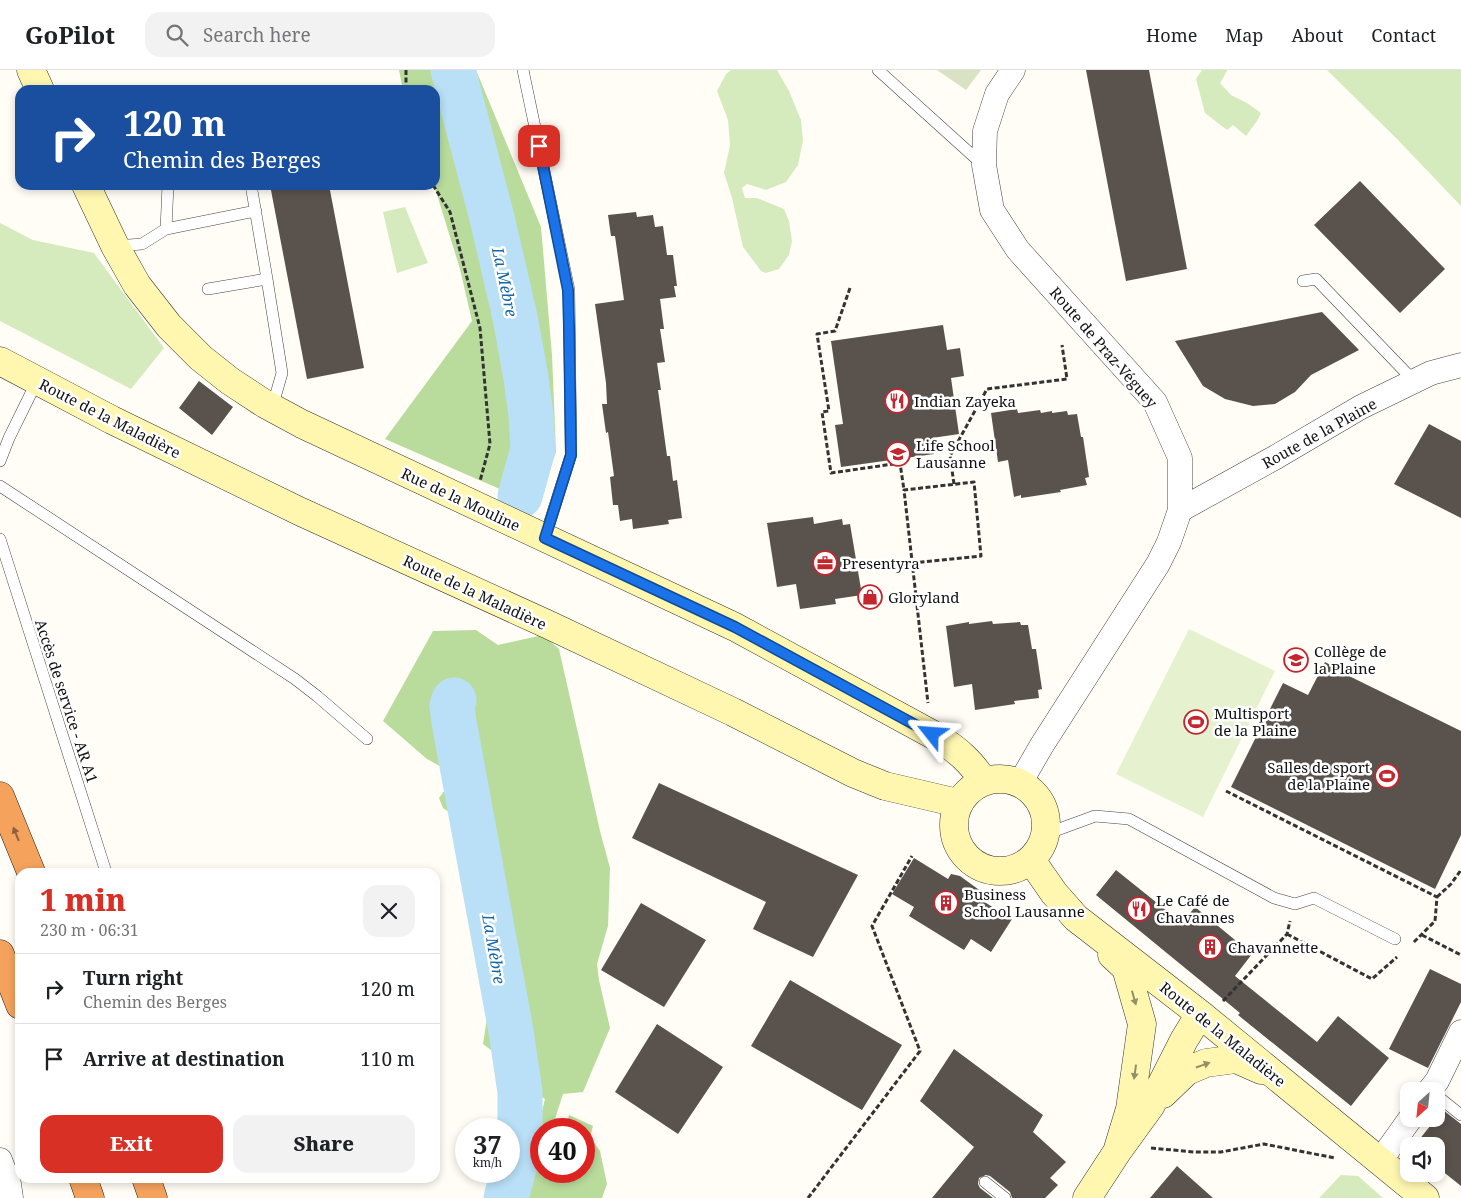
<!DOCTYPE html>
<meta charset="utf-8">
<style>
:root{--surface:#fff;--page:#f2f2f2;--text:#202124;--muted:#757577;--line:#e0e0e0;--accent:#d93025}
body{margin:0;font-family:"Noto Serif",serif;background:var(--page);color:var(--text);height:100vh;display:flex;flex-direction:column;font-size:19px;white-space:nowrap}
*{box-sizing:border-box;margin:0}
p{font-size:16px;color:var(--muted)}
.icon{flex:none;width:28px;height:28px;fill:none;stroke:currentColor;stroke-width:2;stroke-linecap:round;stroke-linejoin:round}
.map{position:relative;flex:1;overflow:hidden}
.details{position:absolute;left:15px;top:798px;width:425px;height:315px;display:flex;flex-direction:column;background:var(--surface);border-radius:15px;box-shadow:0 2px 8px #0003}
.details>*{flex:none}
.top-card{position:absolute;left:15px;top:15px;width:425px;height:105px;border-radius:15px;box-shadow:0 2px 8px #0003;background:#1a4fa0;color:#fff;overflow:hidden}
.needle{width:32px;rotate:207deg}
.buttons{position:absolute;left:1400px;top:1012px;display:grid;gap:10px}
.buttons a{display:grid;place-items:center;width:45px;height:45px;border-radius:10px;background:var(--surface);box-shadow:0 2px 8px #0003;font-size:25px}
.speed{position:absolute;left:455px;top:1048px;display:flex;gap:10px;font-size:25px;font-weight:700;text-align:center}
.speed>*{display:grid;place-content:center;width:65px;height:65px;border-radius:50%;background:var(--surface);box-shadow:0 2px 8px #0003;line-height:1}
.speed small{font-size:12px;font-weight:400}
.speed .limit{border:8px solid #d22;background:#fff;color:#111}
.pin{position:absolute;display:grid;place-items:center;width:42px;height:42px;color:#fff;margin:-21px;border-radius:10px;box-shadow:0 2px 8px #0006}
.me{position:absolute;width:55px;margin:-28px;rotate:298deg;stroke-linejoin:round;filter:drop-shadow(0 0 4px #0008)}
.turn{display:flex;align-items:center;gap:18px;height:105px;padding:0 25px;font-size:22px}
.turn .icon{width:65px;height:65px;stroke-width:2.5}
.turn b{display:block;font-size:35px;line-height:42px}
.round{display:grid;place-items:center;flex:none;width:52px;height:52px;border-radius:15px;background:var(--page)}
.overview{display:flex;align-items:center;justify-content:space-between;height:85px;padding:0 25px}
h1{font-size:30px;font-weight:800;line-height:38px;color:var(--accent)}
.cta{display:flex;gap:10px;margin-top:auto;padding:10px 25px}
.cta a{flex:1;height:58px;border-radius:15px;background:var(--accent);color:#fff;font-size:20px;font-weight:800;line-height:58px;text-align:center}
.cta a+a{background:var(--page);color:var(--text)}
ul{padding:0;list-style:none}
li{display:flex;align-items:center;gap:15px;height:70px;padding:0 25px;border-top:1px solid var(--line)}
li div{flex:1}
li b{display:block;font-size:19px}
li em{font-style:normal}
header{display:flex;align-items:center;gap:30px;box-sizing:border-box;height:70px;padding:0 25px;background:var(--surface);border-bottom:1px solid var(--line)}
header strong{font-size:24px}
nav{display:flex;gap:28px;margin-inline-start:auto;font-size:18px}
.search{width:350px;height:45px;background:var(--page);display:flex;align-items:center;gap:12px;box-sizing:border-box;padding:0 18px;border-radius:15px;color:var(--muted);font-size:19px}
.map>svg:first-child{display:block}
</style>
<header>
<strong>GoPilot</strong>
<div class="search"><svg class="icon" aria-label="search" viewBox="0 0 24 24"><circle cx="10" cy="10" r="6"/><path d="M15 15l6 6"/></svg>Search here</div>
<nav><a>Home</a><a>Map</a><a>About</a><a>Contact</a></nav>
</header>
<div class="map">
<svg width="1461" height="1128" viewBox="0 0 1461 1128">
<rect width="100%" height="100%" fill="#fffdf5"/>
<path fill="#d5ebbd" d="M731,0H777L789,21L801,50L803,70L798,95L786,112L766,120L747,114L742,118L745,128H757L784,139L789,151L792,171L789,185L779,199L766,203L761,201L743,177L732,128L724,103L730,75L728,50L717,21L726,4Z
M1202,0H1227V1L1220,13L1231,25L1247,33L1261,43L1257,51L1246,66L1233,55L1227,60L1205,43L1196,9Z
M1327,0H1461V136L1396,68Z
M405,137L428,193L397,203L383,142Z
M0,153L33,170L94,183L164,278L131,319L0,251Z
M1341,1105L1358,1106L1383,1128H1319Z"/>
<path fill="#b9dc9c" d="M399,0H476L541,157L552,285L556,382L538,431L525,430L385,369L472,251L460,199L434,115H435V20H403Z
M476,560L498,575L543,565L559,579L600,761L610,798L608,856L597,894L599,910L610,958L583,1022L563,1024L553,1055V1059H541V1101H584V1059H566L569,1045L593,1056L590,1067L600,1081L607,1114L602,1128H514L527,1101L545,1029L514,1010L512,981L495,983L483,974L487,948L501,939L487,902L493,891L481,830L463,824L455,746L443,738L439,728L456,705L427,689L383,651L433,561Z"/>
<path fill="#d9e3c4" d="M937,0H981L966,20Z"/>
<path fill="#e6f2cf" d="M1189,559L1275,601L1203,747L1116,704Z"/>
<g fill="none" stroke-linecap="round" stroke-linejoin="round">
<path stroke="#b9e0f7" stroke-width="45" d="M453,0L492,148L515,247L526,308L531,345L533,379L520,426
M454,630L452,636L454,652L511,961L520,1022V1055L517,1087L506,1128"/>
</g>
<path fill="#5a524d" d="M1086,0H1149L1187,199L1126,211Z
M1360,111L1445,199L1400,243L1314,155Z
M270,115H329L364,298L307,309Z
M636,142L637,147L653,145L655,157L663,156L667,185H673L677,216H674L676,227L660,229L664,259H660L665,292L657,293L661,320H658L667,386H670L673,411L677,410L682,448L668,450L669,454L633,459L632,449L620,451L618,435H613L610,407L614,406L608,362L606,363L602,334H607L606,313L595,234L624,230L615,166H611L608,145Z
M1322,242L1359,280L1311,305L1295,322L1275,334L1253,336L1225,329L1203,316L1175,271Z
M943,255L947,280L960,278L964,306L951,308L959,364L932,368L934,384L841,397L835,355L843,354L831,271Z
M199,311L233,337L212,365L179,338Z
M1017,339L1018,343L1040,340L1041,343L1052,341V343L1067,341L1068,345L1077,344L1081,367H1083L1089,407L1085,408L1087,415L1060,420L1061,422L1021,428V425L1014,427L1008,390L998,392L991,343Z
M1429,354L1461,371V448L1394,414Z
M813,447L814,454L842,449L843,455L850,454L862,525L835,529L836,534L800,539L796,514L777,517L767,453Z
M992,551L993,554L1020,552L1021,555H1028L1032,579H1036L1042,619L1038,620L1039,628L1014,631L1015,634L975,640L972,614L954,617L946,556L969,552V554Z
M1325,592L1347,604V605L1461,661V765L1435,819L1231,717L1283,613L1308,625Z
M659,713L858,805L813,887L753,859L766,832L632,768Z
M914,788L948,809L951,804L960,806L982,822L978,828L1012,849L991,882L971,869L964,880L909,846L914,837L892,824Z
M1116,800L1182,853L1195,837L1252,884L1235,906L1317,972L1338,946L1389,988L1351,1036L1238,945L1240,943L1096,825Z
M641,833L706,870L664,937L601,900Z
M1430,899L1461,914V932L1428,998L1389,979Z
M790,910L902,975L862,1040L751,976Z
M657,954L723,997L678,1064L615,1022Z
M954,979L1043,1045L1033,1062L1066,1092L1050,1108L1058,1115L1045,1128H1012L1010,1122L990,1106L986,1105L979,1108L978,1114L980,1118L993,1128H932L974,1077L920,1031Z
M1443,1040L1461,1054V1116L1436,1096V1076H1414Z
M1177,1096L1213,1128H1150Z"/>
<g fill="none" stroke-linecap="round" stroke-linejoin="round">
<g stroke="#444" stroke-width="12">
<path id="lane" d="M523,0L569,220L571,385L545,467
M878,0L982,94
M166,159L256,141
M116,176L142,174L166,159L168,115
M267,209L282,303L272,338
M1303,211L1316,209L1414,311
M208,219L267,209L251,115
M0,391L9,368L37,311
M0,416L295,609L317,626L367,669
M0,469L106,802
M1046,764L1095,746L1129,749L1274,828L1295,834L1314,828L1395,869
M1436,1025L1461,1045
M985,1112L1005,1128"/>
</g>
<g stroke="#444" stroke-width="25">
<path id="street" d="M1013,0L997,24L985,61L984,95L992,140L1018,180L1155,332L1180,388V440L1169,472L1158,494L1042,675L1020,713
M1180,440L1276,387L1361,337L1431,303L1461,295
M1429,1021L1437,1011L1461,962
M0,1090L9,1114L11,1128
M1380,1091L1410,1049"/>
</g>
<g stroke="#333" stroke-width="29">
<path id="secondary" d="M31,0L40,20
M86,115L115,176L137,215L169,256L201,288L230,311L265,334L302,354L735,557L939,668C957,680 972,692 983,711
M0,291L112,350L299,441L549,555L733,642L853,703L885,716L958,733
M954 755a46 46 0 1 1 92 0a46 46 0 1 1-92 0Z
M1031,790L1054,823L1076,848L1200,944L1425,1128
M1112,885L1126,898L1142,954L1130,1039L1117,1082
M1163,1024L1187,1001L1206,993L1236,989L1261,1000
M1087,1128L1117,1082L1151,1035L1184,970L1200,944"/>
</g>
<g stroke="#222" stroke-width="29">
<path id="highway" d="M0,726L31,802
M0,884L20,935
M83,1108L90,1128
M146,1108L153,1128"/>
</g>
<path stroke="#333" stroke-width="3" stroke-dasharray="5 2.5" stroke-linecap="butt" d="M406,20V0
M433,115L450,142L480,258L490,374L480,411
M850,218L835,261L817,264L829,341L822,342L831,403L900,393L904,420
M954,414L950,386L987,319L1067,309L1062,275
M912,493L981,486L974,412L904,420L928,633
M1226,721L1437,827L1435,851L1413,873
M1437,827L1451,814L1461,800
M1287,864L1372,909L1397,887
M1422,865L1461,885
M1223,931L1287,864L1290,851
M1151,1078L1194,1082H1221L1264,1074L1335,1088
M808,1128L920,981L872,856L912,786"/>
<use href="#lane" stroke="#fff" stroke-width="11"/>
<use href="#street" stroke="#fff" stroke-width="24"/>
<use href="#secondary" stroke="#fff6b0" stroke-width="28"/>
<use href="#highway" stroke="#f5a25d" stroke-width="28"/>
</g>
<defs><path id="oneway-solid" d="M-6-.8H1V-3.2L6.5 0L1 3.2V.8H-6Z" transform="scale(1.25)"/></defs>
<use fill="#8e613b" href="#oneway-solid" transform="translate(16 764) rotate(-112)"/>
<g fill="#948f68">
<use href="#oneway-solid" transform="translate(1134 928) rotate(74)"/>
<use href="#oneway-solid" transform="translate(1203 995) rotate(-19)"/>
<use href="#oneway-solid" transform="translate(1135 1002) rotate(98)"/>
</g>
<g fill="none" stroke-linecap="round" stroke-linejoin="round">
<g stroke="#114b97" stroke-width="12">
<path id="route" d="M539,76L568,220L569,256L571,385L545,468L735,557L932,664"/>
</g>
<use href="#route" stroke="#1a73e8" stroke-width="9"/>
</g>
<defs>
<g id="restaurant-ring" transform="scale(1.25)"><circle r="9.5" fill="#fff" stroke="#c4262e" stroke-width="1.5"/><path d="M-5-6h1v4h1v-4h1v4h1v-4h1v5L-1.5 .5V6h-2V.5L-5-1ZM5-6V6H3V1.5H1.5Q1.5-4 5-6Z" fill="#c4262e"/></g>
<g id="school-ring" transform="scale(1.25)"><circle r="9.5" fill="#fff" stroke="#c4262e" stroke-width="1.5"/><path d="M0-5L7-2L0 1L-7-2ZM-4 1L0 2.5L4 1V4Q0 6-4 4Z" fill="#c4262e"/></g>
<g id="office-ring" transform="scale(1.25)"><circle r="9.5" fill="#fff" stroke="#c4262e" stroke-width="1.5"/><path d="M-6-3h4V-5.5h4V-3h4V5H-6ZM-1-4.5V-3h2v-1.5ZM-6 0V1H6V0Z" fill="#c4262e"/></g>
<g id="shop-ring" transform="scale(1.25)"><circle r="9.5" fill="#fff" stroke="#c4262e" stroke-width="1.5"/><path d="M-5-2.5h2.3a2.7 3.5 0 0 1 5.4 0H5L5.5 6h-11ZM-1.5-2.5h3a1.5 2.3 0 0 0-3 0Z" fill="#c4262e"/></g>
<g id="stadium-ring" transform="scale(1.25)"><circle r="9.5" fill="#fff" stroke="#c4262e" stroke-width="1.5"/><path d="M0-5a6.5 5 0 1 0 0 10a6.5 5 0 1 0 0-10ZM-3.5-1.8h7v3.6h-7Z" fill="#c4262e"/></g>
<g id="building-ring" transform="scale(1.25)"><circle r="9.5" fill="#fff" stroke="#c4262e" stroke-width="1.5"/><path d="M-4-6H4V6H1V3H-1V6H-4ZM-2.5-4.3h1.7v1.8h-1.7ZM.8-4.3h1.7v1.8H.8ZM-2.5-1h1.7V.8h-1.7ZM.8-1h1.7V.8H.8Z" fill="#c4262e"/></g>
</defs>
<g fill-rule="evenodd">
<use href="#restaurant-ring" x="897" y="331"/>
<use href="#school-ring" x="898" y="384"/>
<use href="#office-ring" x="825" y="493"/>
<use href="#shop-ring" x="870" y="527"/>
<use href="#school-ring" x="1296" y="590"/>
<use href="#stadium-ring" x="1196" y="652"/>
<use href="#stadium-ring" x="1387" y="706"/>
<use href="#building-ring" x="946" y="833"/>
<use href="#restaurant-ring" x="1139" y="839"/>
<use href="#building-ring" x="1210" y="877"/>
</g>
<g text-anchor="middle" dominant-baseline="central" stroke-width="5" stroke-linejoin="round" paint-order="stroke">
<g font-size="15" fill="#111" stroke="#fff">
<text transform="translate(1104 277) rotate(49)">Route de Praz-Véguey</text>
<text transform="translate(110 348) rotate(27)">Route de la Maladière</text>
<text transform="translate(1319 363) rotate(-29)">Route de la Plaine</text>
<text transform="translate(461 429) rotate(25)">Rue de la Mouline</text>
<text transform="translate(475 522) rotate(25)">Route de la Maladière</text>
<text transform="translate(67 631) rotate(72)">Accès de service - AR A1</text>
<text transform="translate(1223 964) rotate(39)">Route de la Maladière</text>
</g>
<g font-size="15" fill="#111" stroke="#fff" text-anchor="start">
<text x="914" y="331">Indian Zayeka</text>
<text x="916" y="375">Life School<tspan x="916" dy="17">Lausanne</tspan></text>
<text x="842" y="493">Presentyra</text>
<text x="888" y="527">Gloryland</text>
<text x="1314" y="581">Collège de<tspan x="1314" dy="17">la Plaine</tspan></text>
<text x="1214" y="643">Multisport<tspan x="1214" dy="17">de la Plaine</tspan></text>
<text x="1370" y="697" text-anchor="end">Salles de sport<tspan x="1370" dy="17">de la Plaine</tspan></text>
<text x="964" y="824">Business<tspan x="964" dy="17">School Lausanne</tspan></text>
<text x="1156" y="830">Le Café de<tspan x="1156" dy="17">Chavannes</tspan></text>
<text x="1228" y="877">Chavannette</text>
</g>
<g font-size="16" font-style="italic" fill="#1768a6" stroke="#fff">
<text transform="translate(505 212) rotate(78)">La Mèbre</text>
<text transform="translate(494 879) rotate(80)">La Mèbre</text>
</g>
</g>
</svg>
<div class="buttons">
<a><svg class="needle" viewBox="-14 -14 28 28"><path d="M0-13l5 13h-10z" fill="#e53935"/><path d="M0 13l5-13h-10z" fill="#757577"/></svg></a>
<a><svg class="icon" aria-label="sound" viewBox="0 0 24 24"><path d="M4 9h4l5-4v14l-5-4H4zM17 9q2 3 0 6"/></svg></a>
</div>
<div class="speed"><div>37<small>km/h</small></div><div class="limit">40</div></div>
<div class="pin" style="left:539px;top:76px;background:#d93025"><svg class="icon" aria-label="arrive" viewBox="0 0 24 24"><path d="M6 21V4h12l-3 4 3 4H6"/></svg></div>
<svg class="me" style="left:932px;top:664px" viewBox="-20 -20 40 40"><path d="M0-17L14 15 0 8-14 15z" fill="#1a73e8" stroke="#fff" stroke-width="4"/></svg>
<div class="top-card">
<div class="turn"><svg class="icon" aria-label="right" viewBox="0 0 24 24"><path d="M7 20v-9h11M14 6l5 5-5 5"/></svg><div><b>120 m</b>Chemin des Berges</div></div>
</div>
<section class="details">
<div class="overview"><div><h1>1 min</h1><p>230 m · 06:31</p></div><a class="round"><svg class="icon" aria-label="close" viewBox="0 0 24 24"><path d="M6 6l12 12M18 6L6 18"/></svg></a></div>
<ul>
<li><svg class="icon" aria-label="right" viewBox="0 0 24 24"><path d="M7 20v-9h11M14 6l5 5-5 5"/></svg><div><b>Turn right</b><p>Chemin des Berges</p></div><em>120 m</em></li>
<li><svg class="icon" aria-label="arrive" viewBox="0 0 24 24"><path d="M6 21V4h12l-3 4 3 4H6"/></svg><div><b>Arrive at destination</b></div><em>110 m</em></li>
</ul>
<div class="cta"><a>Exit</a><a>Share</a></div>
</section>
</div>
